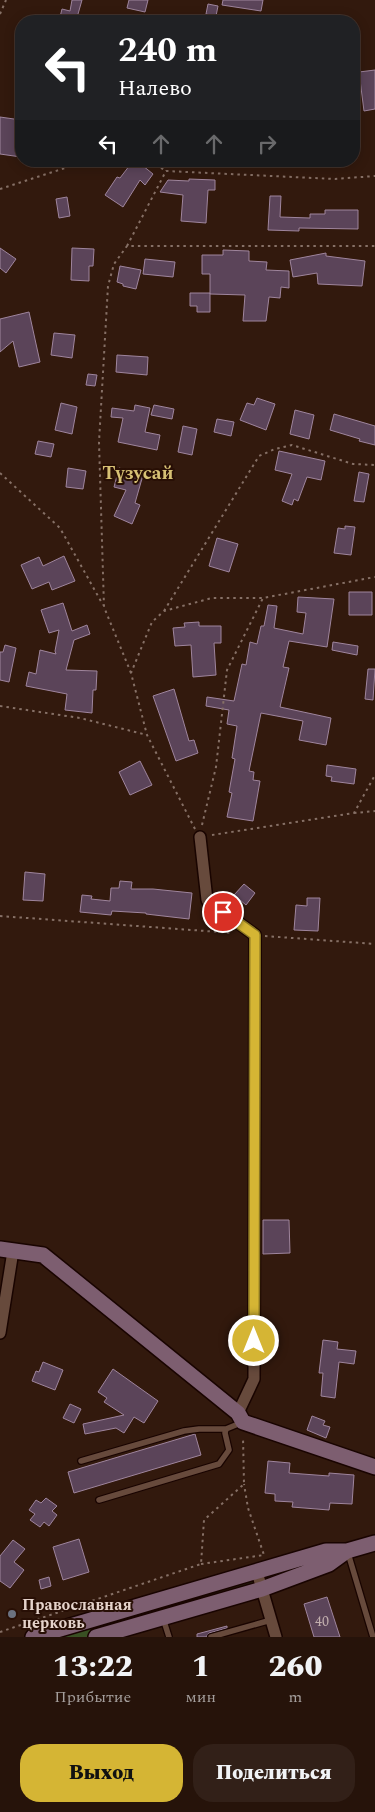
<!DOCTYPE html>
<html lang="ru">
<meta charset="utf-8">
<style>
:root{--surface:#26130a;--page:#322018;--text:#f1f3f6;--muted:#a49e9c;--line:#42322b;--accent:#d5b534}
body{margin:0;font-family:Spectral,serif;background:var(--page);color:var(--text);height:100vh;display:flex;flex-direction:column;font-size:19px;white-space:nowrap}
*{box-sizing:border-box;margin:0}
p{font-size:16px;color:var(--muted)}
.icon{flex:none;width:28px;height:28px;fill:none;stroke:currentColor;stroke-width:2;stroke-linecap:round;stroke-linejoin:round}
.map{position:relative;height:1637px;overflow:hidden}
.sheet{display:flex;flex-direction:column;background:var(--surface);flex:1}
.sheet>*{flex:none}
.banner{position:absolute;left:15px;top:15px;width:345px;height:152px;border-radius:20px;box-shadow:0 2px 12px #0003,0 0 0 1px var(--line);background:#202124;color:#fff;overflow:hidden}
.pin{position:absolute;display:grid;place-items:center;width:42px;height:42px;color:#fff;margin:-21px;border:2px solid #fff;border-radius:50%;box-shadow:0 1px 5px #0007}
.me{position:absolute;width:55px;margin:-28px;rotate:0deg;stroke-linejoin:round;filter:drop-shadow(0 0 4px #0008)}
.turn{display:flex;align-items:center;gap:18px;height:105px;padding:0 20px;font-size:22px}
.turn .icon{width:65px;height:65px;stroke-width:2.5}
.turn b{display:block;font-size:35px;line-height:42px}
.lanes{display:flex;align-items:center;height:48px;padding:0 20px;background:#0003;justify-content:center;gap:25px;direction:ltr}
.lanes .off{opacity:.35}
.eta{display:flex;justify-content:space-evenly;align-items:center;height:85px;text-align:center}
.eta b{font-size:30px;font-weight:800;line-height:35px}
.cta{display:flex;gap:10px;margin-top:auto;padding:10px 20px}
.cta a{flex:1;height:58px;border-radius:20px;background:var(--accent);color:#111;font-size:20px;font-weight:800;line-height:58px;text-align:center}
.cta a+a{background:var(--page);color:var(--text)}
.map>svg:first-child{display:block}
</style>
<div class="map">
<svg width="375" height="1637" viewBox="0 0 375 1637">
<rect width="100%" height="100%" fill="#32190d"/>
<path fill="#395023" d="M257,1574L261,1588L90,1637H59Z"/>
<path fill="#5b4459" stroke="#9f859d" d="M72,0H82L76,21H59L62,9L70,11Z
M129,0H148L145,12L127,8Z
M223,0H263L261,11L222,5Z
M208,4L218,6L216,16L206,14Z
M375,70V109L364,111L359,72Z
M0,117L21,120V157L0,154Z
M133,161H137L153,174L145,185L140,180L123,207L105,195L117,177L120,178Z
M189,179L215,180V190H208L206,223L181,221L183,195L160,192L168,180L189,181Z
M270,196H281L280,217L310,218V214H325V210H358V229L299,228V231L268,230Z
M67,197L70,216L59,218L56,199Z
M0,248L16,259L6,273L0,268Z
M72,248L94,249L93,266H89V281L71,280Z
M223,250L249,251V261L267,262L266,270L289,271V288L281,287L280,298L269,297L266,321H243L245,295L210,294V274H202V255H223Z
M326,253V256L365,261L362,286L318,284L317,273L293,277L290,260Z
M145,259L175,262L173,277L143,274Z
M120,266L141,270L136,289L123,286V284L117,282Z
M190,293H210V312H197V306H190Z
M29,312L40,362L19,367L13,341L0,352V319Z
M54,333L75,335L72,358L51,355Z
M117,355L148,357L147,375L116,372Z
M88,374L97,375L95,386L86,385Z
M257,398L275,404L266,430L240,420L247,403L254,405Z
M61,403L77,407L72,434L55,430Z
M135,405L150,408L145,432L160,435L157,450L118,442L123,418L111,417L112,408L134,411Z
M154,405L174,409L172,419L151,415Z
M295,410L314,415L309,439L290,434Z
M334,414L375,426V445L359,441L360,439L330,430Z
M217,419L234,422L231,436L214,432Z
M183,426L197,429L192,455L178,452Z
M38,441L54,444L51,457L35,454Z
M279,451L325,461L321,480L307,477L298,501L294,499L292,505L282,501L292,474L275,470Z
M68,468L86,471L83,489L66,487Z
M119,468L143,475L135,503L140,505L132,524L114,516L126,490L114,487Z
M359,472L369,474L364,502L354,501Z
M345,526L355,527L351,555L334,553L338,528L345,529Z
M217,538L238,544L229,572L209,566Z
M64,556L75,581L52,590L49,582L32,589L21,565L39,557L43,566Z
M349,592H372V615H349Z
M298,597L334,599L327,647L289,641L283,667L289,668L280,707L331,718L326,745L299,740L303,721L261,713L249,771L254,772L253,780L260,781L253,821L227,817L232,793L229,792L235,759L232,758L237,726L227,724L229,710L206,706L207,697L234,701L242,664L246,665L250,642L257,644L261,626H264L268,605L277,606L274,628L303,634L306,613L297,612Z
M63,603L72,631L87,625L90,634L74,640L66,670L97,671L96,690H93L92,713L65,710L67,694L26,686L29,672L36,674L40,650L56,654L55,651L59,630L49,633L41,610Z
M199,622V626H221V643H214L216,675L193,677L191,645L175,646L173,628L185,627L184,623Z
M333,642L358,646L357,655L332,650Z
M5,645L16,648L9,682L0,680V652H3Z
M368,669H375L373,700L365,699Z
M174,689L189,741L194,740L198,753L176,761L153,696Z
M140,761L152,785L130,795L119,772Z
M327,765L356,769L354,784L331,781L332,777L326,776Z
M25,872L45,874L43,901L23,900Z
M120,881L132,882L131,889H153L192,893L189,919L146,914V913L112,911L111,915L80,912L82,895L92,896L91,899L110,901L111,888H119Z
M244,884L255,893L246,905L234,895Z
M307,898H320L318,931L294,930L296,905L307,906Z
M263,1220H289L290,1253L263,1254Z
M323,1340L338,1342L337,1349L356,1351L354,1364L339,1362L335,1398L321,1396L323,1373H319Z
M43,1362L63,1370L55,1390L32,1381L36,1371L39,1372Z
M113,1369L158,1401L144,1423L134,1417L124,1433L116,1428L85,1434L83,1424L124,1415L104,1402L107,1398L98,1392Z
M70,1404L81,1409L74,1423L63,1418Z
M312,1416L325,1421L323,1425L330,1427L326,1438L307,1430Z
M195,1434L201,1455L74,1493L68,1472Z
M268,1461L290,1463L289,1473L329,1476V1473L354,1475L352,1504L330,1503L329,1510L292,1507L293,1502L275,1501V1494L265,1493Z
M46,1498L57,1506L52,1511L57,1515L49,1526L44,1522L40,1527L30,1520L35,1514L29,1510L36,1500L41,1503Z
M79,1539L89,1572L63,1580L53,1547Z
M13,1540L25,1549L14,1562L24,1570L10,1588L0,1581V1556Z
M49,1577L51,1586L41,1589L39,1580Z
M327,1597L340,1637H314L304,1604Z
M227,1626V1628L209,1633L206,1637H197V1634Z"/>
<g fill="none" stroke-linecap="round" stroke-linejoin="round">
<g stroke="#190400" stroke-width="8">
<path id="lane" d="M81,1461L184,1431L199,1429H226
M99,1500L219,1464L229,1450L225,1433L226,1429L243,1422
M348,1553L373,1637
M163,1618L169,1637
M211,1637L271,1620"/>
</g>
<g stroke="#190400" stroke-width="14">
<path id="street" d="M200,837L207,900L255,935L254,1379L238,1413
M0,1333L13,1251
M257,1572L276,1637"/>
</g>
<g stroke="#190400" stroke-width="18">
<path id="secondary" d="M0,1249L43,1255L238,1413L243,1422L375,1467
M33,1637L326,1551H347L375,1543
M96,1637L262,1589L329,1564L347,1551"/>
</g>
<path stroke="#867066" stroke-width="2" stroke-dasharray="2.5 4" stroke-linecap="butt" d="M0,14L6,0
M150,161L166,171
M0,189L87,161
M127,246L166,171L335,179L375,176
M0,473L60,528L103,605
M164,611L259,456L275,449L292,445L353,464L375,465
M131,673L104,607L99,442L108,286L114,264L127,246H375
M0,706L80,718L147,735
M354,813L375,811
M202,825L216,767L227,670L263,598
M195,829L147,735L131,673L152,622L164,611L212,598H263L375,577
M212,835L354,813L375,775
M0,916L233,933
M265,936L375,944
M201,1564L264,1555L248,1508L244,1484
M0,1632L201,1564L204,1520L244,1484L243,1437"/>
<use href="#lane" stroke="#674a3c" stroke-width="5.5"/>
<use href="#street" stroke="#674a3c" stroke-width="11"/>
<use href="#secondary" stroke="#7d5e70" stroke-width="15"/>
</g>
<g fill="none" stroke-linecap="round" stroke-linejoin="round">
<g stroke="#8a7622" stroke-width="12">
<path id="route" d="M223,912L255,935L254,1341"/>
</g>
<use href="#route" stroke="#d5b534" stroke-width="9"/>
</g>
<circle fill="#6b7280" stroke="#280f05" stroke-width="2" cx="12" cy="1614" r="5"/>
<g text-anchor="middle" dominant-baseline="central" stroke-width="4" stroke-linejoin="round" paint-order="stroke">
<g font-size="14" fill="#c2afae">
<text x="322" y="1621">40</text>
</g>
<g font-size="16" font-weight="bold" fill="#e5d3cb" stroke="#280f05" text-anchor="start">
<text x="22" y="1605">Православная<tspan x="22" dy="18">церковь</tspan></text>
</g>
<g font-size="19" font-weight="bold" fill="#d7c174" stroke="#280f05">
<text x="138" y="473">Түзусай</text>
</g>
</g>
</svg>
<div class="pin" style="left:223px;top:912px;background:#d93025"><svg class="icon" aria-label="arrive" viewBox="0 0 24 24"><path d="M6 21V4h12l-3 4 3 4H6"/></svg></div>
<svg class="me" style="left:254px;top:1341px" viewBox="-20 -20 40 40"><circle r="17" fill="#d5b534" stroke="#fff" stroke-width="3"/><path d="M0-11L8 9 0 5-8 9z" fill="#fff"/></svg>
<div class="banner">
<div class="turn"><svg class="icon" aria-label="left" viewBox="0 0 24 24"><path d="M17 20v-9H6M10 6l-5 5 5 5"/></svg><div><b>240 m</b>Налево</div></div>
<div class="lanes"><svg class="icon" aria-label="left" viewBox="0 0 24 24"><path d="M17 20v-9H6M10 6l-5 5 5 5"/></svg><svg class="icon off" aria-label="ahead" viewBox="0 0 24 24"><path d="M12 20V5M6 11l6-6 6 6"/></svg><svg class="icon off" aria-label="ahead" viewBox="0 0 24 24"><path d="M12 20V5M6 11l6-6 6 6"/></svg><svg class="icon off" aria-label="right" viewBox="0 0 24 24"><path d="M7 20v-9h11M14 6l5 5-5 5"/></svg></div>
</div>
</div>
<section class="sheet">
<div class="eta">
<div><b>13:22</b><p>Прибытие</p></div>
<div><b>1</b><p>мин</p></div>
<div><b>260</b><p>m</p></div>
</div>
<div class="cta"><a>Выход</a><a>Поделиться</a></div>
</section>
